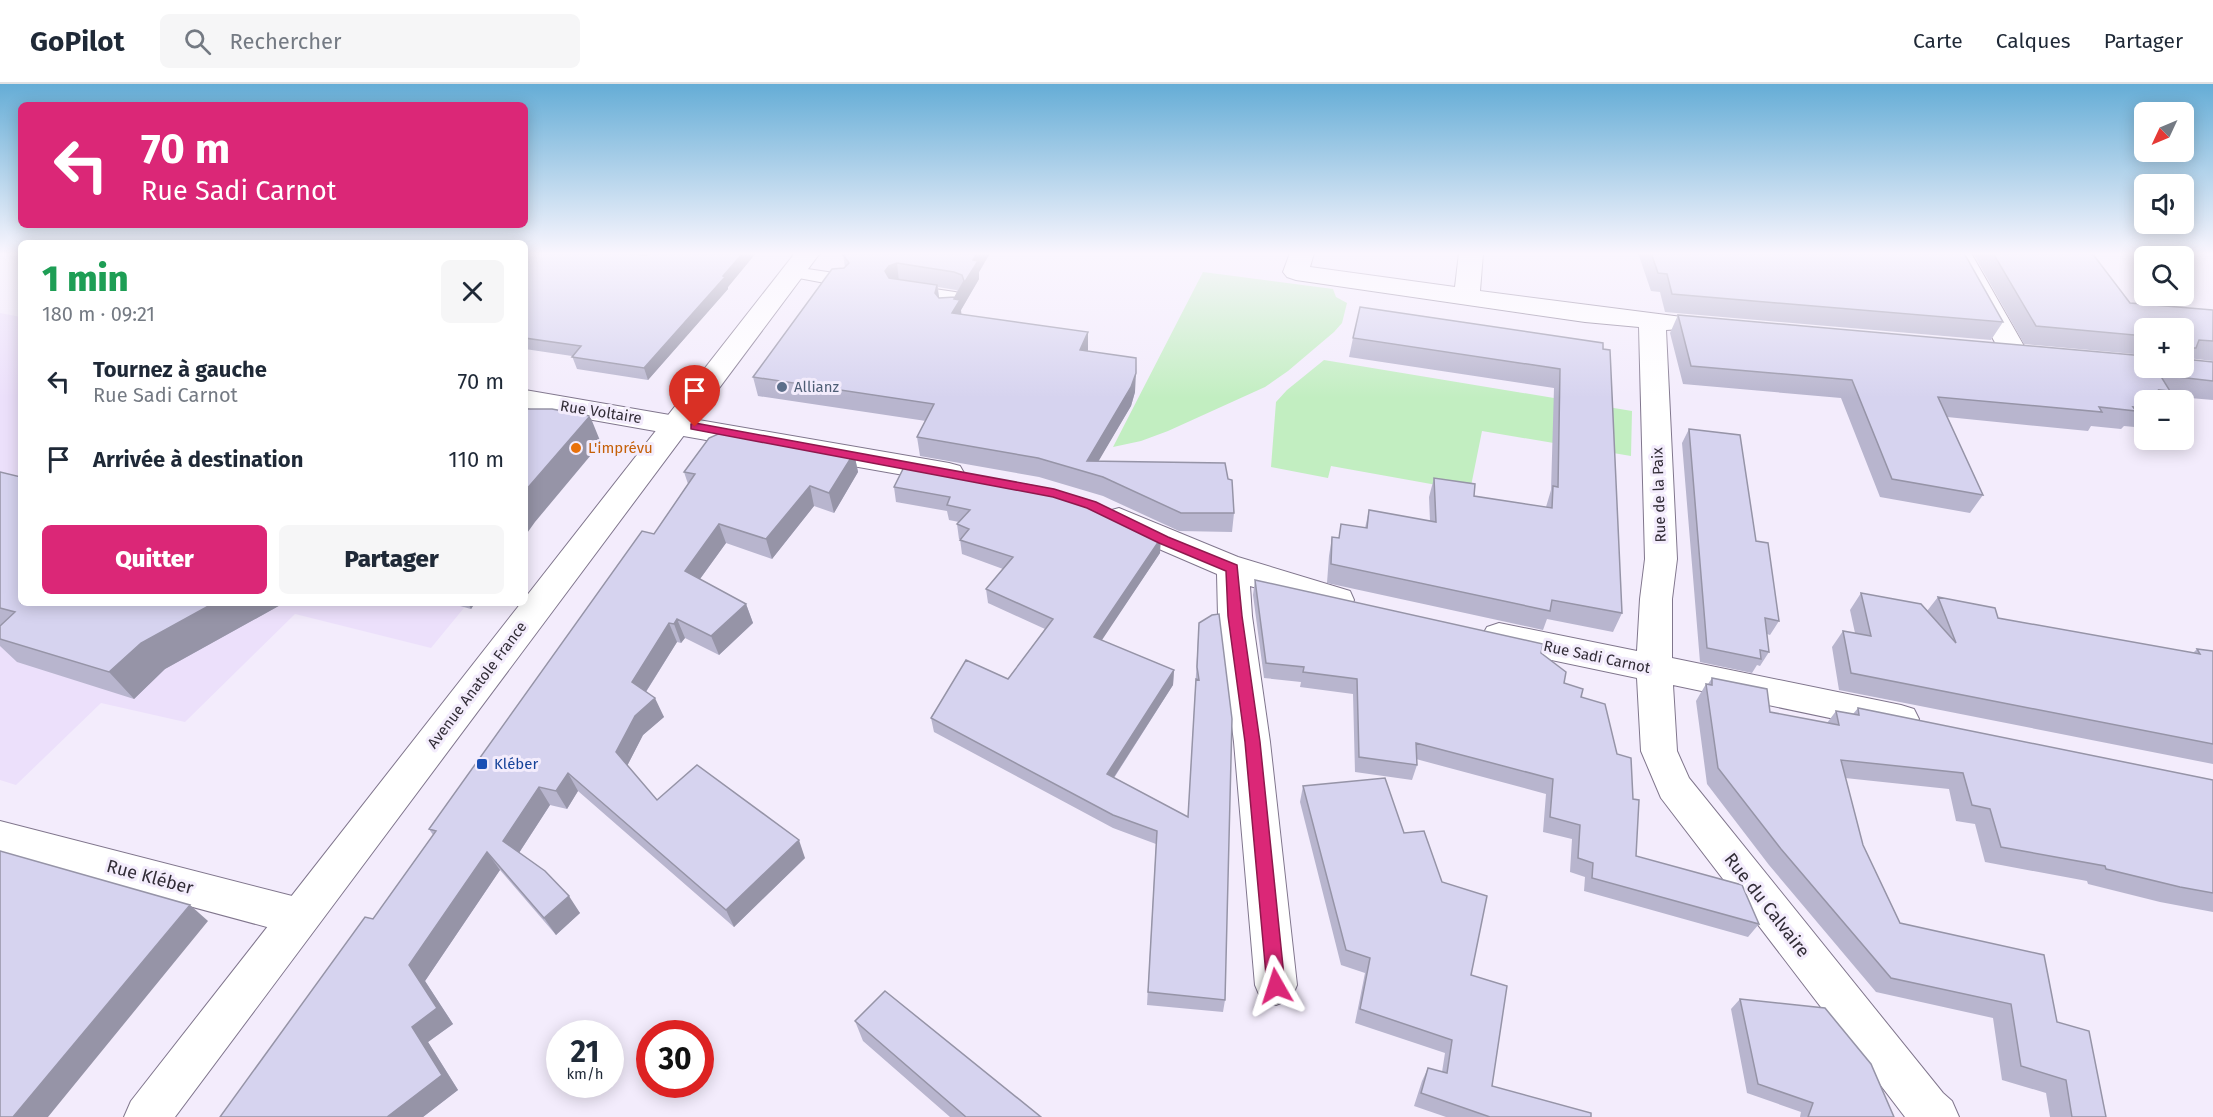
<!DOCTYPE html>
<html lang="fr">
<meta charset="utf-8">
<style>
:root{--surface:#fff;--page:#f6f6f7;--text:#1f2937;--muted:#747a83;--line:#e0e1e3;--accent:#db2777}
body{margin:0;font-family:"Fira Sans",sans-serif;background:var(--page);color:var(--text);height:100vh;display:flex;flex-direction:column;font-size:22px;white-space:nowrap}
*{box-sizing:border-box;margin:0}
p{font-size:20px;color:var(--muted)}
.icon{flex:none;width:33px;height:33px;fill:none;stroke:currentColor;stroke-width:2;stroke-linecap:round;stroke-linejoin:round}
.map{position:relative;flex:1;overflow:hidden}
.sheet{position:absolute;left:18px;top:156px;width:510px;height:366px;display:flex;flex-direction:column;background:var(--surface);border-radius:9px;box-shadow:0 3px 15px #0003}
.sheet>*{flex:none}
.hud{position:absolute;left:18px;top:18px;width:510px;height:126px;border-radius:9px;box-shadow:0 3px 15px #0003;background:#db2777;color:#fff;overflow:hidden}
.needle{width:39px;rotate:226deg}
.tools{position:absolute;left:2134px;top:18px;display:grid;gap:12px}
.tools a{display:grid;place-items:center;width:60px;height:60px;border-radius:9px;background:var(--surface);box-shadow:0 3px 15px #0003;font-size:30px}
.speed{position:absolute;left:546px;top:936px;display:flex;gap:12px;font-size:30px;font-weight:700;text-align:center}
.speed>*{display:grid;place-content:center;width:78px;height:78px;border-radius:50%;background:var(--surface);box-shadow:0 3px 15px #0003;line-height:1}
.speed small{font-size:15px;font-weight:400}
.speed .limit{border:9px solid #d22;background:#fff;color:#111}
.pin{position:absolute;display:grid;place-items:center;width:51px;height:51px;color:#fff;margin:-62px -26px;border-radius:50% 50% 50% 0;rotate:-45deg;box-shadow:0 0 6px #0007}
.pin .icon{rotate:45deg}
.me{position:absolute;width:66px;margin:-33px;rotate:354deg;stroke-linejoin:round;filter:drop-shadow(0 0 4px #0008)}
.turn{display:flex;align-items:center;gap:21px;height:126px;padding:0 24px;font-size:27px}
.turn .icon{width:78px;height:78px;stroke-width:2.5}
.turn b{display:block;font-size:42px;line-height:51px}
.round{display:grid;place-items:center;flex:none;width:63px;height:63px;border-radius:9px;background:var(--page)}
.overview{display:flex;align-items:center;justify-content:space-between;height:102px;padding:0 24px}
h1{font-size:36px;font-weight:800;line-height:45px;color:#1e9e55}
.button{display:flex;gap:12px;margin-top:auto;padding:12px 24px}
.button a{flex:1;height:69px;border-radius:9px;background:var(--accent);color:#fff;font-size:24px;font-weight:800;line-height:69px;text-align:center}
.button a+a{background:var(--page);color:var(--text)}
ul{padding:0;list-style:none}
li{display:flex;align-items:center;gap:18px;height:78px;padding:0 24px}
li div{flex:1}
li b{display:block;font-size:22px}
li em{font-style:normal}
header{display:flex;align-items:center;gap:36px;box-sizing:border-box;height:84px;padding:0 30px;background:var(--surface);border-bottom:2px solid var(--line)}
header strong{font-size:28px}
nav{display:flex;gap:33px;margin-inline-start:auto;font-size:21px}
.search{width:420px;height:54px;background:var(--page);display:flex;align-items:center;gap:15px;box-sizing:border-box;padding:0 21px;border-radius:9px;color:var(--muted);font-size:22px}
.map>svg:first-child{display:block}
</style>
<header>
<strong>GoPilot</strong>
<div class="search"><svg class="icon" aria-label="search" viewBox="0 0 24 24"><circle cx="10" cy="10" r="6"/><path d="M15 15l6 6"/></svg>Rechercher</div>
<nav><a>Carte</a><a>Calques</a><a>Partager</a></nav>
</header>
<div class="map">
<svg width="2213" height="1033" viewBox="0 0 2213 1033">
<rect width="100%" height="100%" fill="#f3ecfc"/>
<path fill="#ece0fb" d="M0,229L21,233V519H468L431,564L295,530L185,638L101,619L16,701L0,696Z"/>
<path fill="#c2eec1" d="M1203,188L1333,205L1336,213L1347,219L1342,239L1334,248L1288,287L1265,303L1168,347L1141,357L1113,363Z
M1324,276L1632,327L1631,372L1482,347L1470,407L1331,382L1328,394L1271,383L1276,318L1287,306Z"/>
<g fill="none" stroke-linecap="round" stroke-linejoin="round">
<g stroke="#80768d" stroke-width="2">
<path id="lane" d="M794,183L841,190L847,192L850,196L847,200L841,202L788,192L785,188L788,184Z
M907,201L955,208L962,210L964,214L955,230H941L939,226L943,218L900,211L898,207L900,203Z"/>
</g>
<g stroke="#80768d" stroke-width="2">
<path id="street" d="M1290,169H1314L1310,183L1455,203L1459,169H1483L1480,207L1682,233L1686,239L1682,245L1666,246L1677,475L1672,515V574L1901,621L1914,625L1919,635L1914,645L1901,649L1673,601L1677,667L1689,694L1943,1009L1952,1017L1959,1033H1905L1661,714L1641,667L1637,594L1499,565L1487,561L1482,552L1487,543L1499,539L1637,567L1640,515L1645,475L1639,243L1585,238L1296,196L1287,193L1283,188Z
M1946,169H1971L2028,269L2024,275L2014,277L2004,275Z
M525,306L949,379L960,382L964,389L960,396L949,399L525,324Z
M1119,424L1238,473L1350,507L1354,516L1350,525L1338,528L1250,502L1252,532L1270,658L1297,901L1291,915L1276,921L1261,915L1255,901L1234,658L1218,532L1217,490L1108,443L1103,435L1108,427Z
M0,737L300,814L314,820L320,833L314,846L300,852L0,771Z"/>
</g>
<g stroke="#80768d" stroke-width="2">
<path id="secondary" d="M795,169H820L175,1033H124L131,1017L521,519H525V514Z"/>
</g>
<use href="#lane" fill="#fff" fill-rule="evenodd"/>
<use href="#street" fill="#fff" fill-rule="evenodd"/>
<use href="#secondary" fill="#fff" fill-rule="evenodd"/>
</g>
<path fill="#b8b5ce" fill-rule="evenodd" d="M525,169L646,171L648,169H756L728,203V205L648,296L577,285L572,272L525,265Z
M844,169H990L979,188V195L961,226V231L1088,267L1135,308L1131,322L1098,377L1234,429L1232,448L1179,447L1103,412L1039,393L920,372L917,353L926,337L758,312L753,293L845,183L843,171ZM938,203L956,206L958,207L955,213L939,214Z
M1638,169H1964L2003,238L1991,256L1665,228L1660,208L1651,207Z
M1973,169H2092L2130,219L2213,226V277L2188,274L2187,275L2213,278V316L2167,312L2164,314L2145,316V344L2124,342L2121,345L2091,342L2088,347L1947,333L1983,411L1970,429L1880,413L1841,314L1683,300L1670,249L1678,231L2184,284V244H2145V271L2024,260Z
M1353,254L1603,259L1622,529L1613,548L1547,535L1543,546L1327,499L1329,472L1332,453L1339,454L1341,440L1365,444L1369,426L1430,437L1429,413L1434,394L1474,412L1546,423L1551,406L1554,304L1349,273Z
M1689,345L1756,457L1779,537L1770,551L1767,550L1769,568L1760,582L1757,581L1752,589L1700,578L1682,359Z
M854,369L858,388L834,429L814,422L772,475L726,459L700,495L746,520L753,539L719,571L685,554L681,559L677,558L646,608L664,633L643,651L627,682L657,716L805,774L734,843L578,707L567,725L550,721L519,769L580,829L556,851L500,786L425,897L453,940L428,958L458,1006L423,1033H220L373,835L433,751L429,745L654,450L688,400L684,388Z
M906,379L1160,469L1101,556L1174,586L1173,601L1114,694L1188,733L1198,554L1225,916L1223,928L1147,921L1156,760L1113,744L934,648L931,634L1008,595L1045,545L988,519L986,505L1003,485L962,470L960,455H959L957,440L959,438L949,436L947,427L896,418L894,403Z
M0,388L21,519H284L165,585L134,615L17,578L0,562Z
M1255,496L1541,569L1564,599L1581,613L1636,772L1759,840L1748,853L1584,807L1585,793L1570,788L1572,755L1543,748L1546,710L1416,675L1417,681L1412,696L1355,688L1353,610L1300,603L1301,598L1264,594L1253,511Z
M1861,509L1927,527L1938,513L1998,534L2193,569L2197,565L2213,567V680L1839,606L1832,563L1843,547L1855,549L1850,526Z
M449,519H475L471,525Z
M1712,594L1770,628L1827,639L1836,627L1853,630L1858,624L2213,696V828L2160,818L2088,800L2087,797L1985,778L1975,740L1956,737L1949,705L1845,694L1863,761L1900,839L2057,938L2106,1033H2050L2046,1009L2002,996L1993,934L1876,908L1769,781L1707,700L1696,617L1706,600H1708Z
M1303,702L1404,749L1471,891L1492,1002L1591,1033H1446L1414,1022L1422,997L1428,984L1442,988L1445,969L1355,939L1365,889L1341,881L1300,718Z
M1740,915L1894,1033H1800L1801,1028L1747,1009L1731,925Z
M855,937L1041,1033H950L863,957Z"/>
<path fill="#9694a7" d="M743,169H756L728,203V205L648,296L644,284Z
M977,169H990L979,188V195L961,226L962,235L952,229L954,215L974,182L973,176Z
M897,179L899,198L891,200L885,187L889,182Z
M937,201L940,220L935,209Z
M1088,248V266L1080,284V266Z
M1136,289L1135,308L1131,322L1091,390L1087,377Z
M590,332L601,359L535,438L525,452V407Z
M854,369L858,388L834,429L829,409Z
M810,402L814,422L772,475L766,455Z
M719,440L726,459L692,506L685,487Z
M1161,454L1160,469L1094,568V553Z
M214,519H284L165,585L134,615L109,588L141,559Z
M468,519H475L471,525Z
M746,520L753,539L719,571L711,552Z
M677,535L685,554L681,559L674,540Z
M669,539L677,558L640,617L632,598Z
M1174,586L1173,601L1107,704V690Z
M655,614L664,633L643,651L625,686L616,668L635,632Z
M568,689L578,707L567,725L556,707Z
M539,703L550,721L515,775L503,757Z
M799,756L805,774L734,843L726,826Z
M487,768L500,786L425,897L453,940L428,958L458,1006L423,1033H387L412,943L409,881Z
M569,812L580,829L556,851L544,834Z
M190,821L208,837L48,1033H13Z"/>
<path fill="#d6d3ef" stroke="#9694a7" stroke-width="1.5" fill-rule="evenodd" d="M525,169H626L646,171L648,169H743L723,192L725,193L644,284L572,273L581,262L525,254Z
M844,169H977L973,176L978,177L954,215L960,216L952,229L1088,248L1080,266L1136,274V289L1131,303L1087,377L1225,379L1228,395L1232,396L1234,429H1181L1103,393L1038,374L917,353L934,320L753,293L832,185L844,184L849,179L843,171ZM897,179L954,188L962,191L964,197L955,213L939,214L935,209L937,201L889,194L885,187L889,182Z
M1651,169H1964L2003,238L1672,210L1667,190L1658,189Z
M1993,169H2092L2130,219L2213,226V257L2199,256L2196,264H2184V244H2145V252L2036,242Z
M1360,223L1603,259V265L1610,266L1622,529L1552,516L1550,527L1331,480L1332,453L1339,454L1341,440L1367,444L1369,426L1436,438L1434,394L1475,400L1474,412L1552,424L1553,402L1558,403L1560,285L1353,254Z
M1678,231L2145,272V284H2184V275L2213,278V297L2160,291L2170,307L2159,306L2166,316H2145V324L2133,323L2136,327L2099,323L2102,328L1938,313L1983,411L1892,395L1852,296L1691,282Z
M525,325H552L590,332L525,407Z
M1689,345L1740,351L1756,457L1768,459L1779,537L1765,534L1769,568L1760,566L1761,575L1707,564Z
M725,347L854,369L829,409L810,402L766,455L719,440L685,487L746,520L711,552L677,535L674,540L669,539L632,598L655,614L635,632L616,668L657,716L697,681L799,756L726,826L568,689L556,707L539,703L503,757L545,787L569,812L544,834L487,768L409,881L437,924L412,943L442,991L387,1033H220L365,833L373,835L436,747L429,745L642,447L654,450L695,390L684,388L709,354Z
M906,379L1035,402L1079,415L1161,454L1094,553L1174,586L1107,690L1188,733L1196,595L1199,596L1197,583L1199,539L1212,531L1219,530L1232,635L1225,916L1148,908L1157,747L1113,731L931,634L966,576L1008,595L1053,535L986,505L1013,473L960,456L969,445L957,440L970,426L947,421L950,413L894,403Z
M0,388L21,393V519H214L141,559L109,588L0,555V542L15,528L0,524Z
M1255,496L1543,560L1541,569L1566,588L1564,599L1583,605L1581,613L1605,620L1617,670L1631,674L1633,715L1639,716L1636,772L1742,801L1759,840L1592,794L1593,779L1578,774L1580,741L1550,733L1553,695L1416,659L1417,681L1359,673L1357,595L1303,588L1304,583L1266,579Z
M1861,509L1921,520L1956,559L1938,513L1995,524L1998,534L2200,570L2197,565L2213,567V660L1851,589L1843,547L1871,552Z
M1712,594L1767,605L1770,628L1839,641L1836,627L1859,631L1858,624L2213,696V809L2180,803L2106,785L2105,782L2001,763L1990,725L1972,721L1963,689L1841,676L1863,761L1900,839L2044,871L2057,938L2089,947L2106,1033H2072L2066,996L2021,982L2011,920L1891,894L1781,765L1718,684L1706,600L1712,601Z
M1385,694L1404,749L1424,747L1442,798L1487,812L1471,891L1507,902L1492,1002L1591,1029V1033H1490L1421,1009L1428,984L1447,989L1452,956L1360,925L1370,874L1346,866L1303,702Z
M0,767L190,821L13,1033H0Z
M885,907L1041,1033H966L855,937Z
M1740,915L1825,924L1871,980L1894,1033H1808L1813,1019L1758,1000Z"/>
<linearGradient id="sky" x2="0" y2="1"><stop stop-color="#65add6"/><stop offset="0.54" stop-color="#faf6fe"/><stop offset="1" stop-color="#faf6fe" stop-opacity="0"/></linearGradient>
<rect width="2213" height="314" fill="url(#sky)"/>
<path fill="#db2777" stroke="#8e194d" stroke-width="1.5" d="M695,339L1054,405L1096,418L1168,453L1237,481L1242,532L1260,658L1285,902L1282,907L1276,910L1270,907L1267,902L1245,658L1228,532L1226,487L1159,459L1087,424L1053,413L691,345V340Z"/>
<circle fill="#5c6f8a" stroke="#f3ecfc" stroke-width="2" cx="782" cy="303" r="6"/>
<circle fill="#e8710a" stroke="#f3ecfc" stroke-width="2" cx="576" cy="364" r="6"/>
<rect fill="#1a4fb4" stroke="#f3ecfc" stroke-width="2" x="476" y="674" width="12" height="12" rx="3"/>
<g text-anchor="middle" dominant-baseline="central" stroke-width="6" stroke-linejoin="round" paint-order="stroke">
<g font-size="15" fill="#4e5e75" stroke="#f3ecfc" text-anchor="start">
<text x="794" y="303">Allianz</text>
</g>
<g font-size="15" fill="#312c36" stroke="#f3ecfc">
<text transform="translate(601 328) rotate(9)">Rue Voltaire</text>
<text transform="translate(1659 411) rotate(-92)">Rue de la Paix</text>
<text transform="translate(1597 573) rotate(12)">Rue Sadi Carnot</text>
<text transform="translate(477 601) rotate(-53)">Avenue Anatole France</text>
</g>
<g font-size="15" fill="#c56008" stroke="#f3ecfc" text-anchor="start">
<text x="588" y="364">L'imprévu</text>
</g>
<g font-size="15" fill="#164399" stroke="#f3ecfc" text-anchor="start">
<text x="494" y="680">Kléber</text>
</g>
<g font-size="18" fill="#312c36" stroke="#f3ecfc">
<text transform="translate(150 793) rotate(15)">Rue Kléber</text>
<text transform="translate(1767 821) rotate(52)">Rue du Calvaire</text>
</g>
</g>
</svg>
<div class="tools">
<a><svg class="needle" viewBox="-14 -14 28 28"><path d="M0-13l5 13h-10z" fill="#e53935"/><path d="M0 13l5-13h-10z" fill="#747a83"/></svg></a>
<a><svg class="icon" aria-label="sound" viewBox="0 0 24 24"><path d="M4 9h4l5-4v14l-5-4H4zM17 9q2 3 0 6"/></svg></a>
<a><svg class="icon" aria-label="search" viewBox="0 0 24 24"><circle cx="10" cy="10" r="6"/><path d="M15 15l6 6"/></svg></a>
<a>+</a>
<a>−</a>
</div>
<div class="speed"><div>21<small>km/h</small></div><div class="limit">30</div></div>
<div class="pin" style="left:695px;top:343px;background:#d93025"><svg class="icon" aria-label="arrive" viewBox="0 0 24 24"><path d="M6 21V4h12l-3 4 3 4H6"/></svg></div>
<svg class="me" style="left:1276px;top:902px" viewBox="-20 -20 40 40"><path d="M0-17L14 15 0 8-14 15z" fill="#db2777" stroke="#fff" stroke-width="4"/></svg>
<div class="hud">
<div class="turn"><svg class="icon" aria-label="left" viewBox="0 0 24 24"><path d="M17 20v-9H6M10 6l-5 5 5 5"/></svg><div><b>70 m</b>Rue Sadi Carnot</div></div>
</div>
<section class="sheet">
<div class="overview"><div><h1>1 min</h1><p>180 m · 09:21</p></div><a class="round"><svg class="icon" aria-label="close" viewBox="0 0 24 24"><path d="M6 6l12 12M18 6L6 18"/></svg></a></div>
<ul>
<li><svg class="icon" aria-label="left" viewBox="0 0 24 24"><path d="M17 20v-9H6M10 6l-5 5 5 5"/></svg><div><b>Tournez à gauche</b><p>Rue Sadi Carnot</p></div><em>70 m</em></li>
<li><svg class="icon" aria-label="arrive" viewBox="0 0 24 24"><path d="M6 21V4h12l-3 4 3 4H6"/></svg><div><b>Arrivée à destination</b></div><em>110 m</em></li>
</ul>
<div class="button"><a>Quitter</a><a>Partager</a></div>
</section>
</div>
